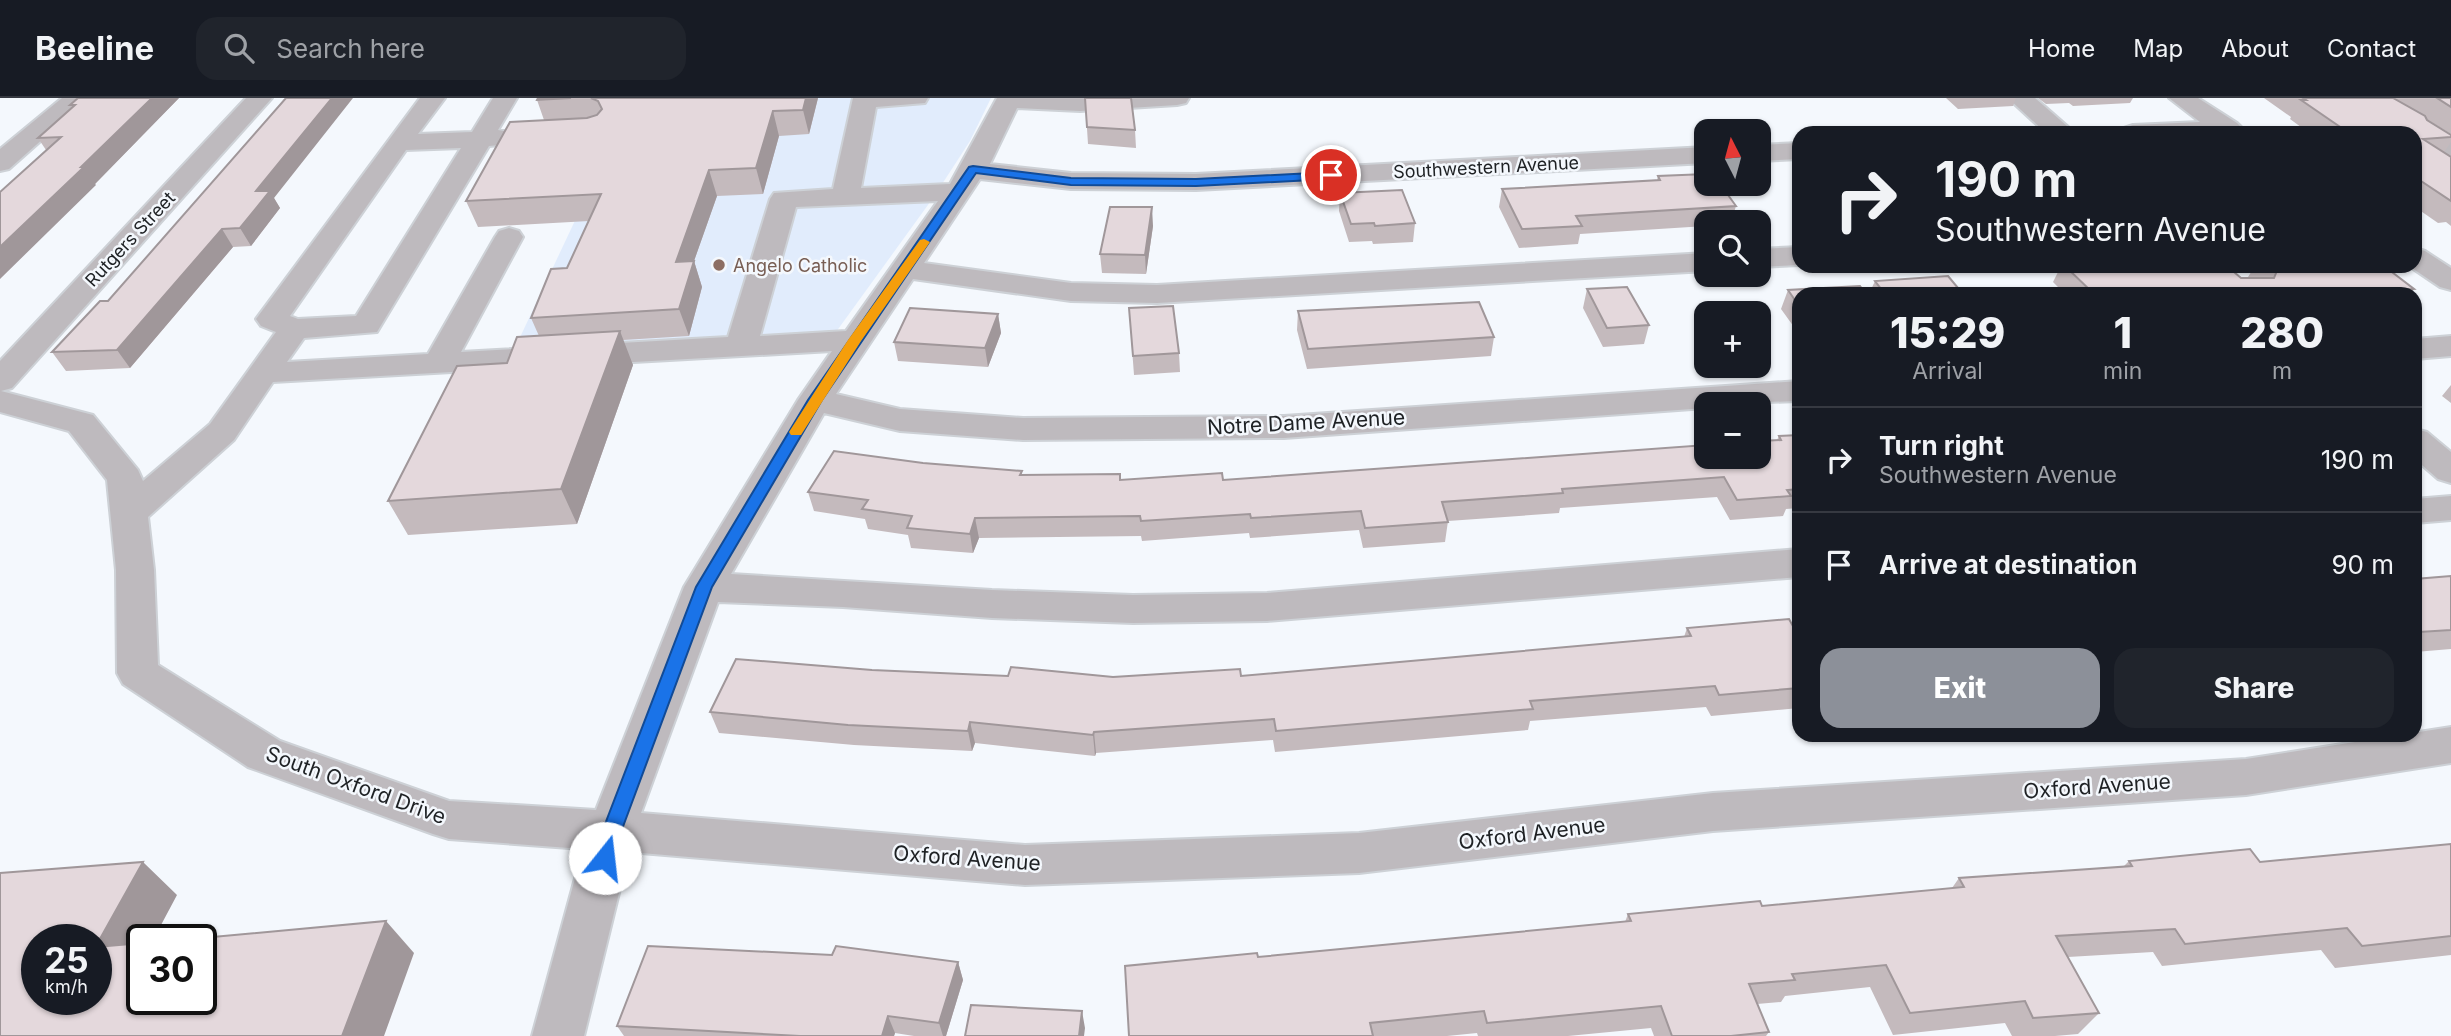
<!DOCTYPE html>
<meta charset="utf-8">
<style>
:root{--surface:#171b24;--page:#20242c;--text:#f1f3f6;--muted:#9ea1a6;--line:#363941;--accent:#8c9099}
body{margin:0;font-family:Inter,sans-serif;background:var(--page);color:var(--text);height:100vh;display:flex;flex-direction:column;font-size:26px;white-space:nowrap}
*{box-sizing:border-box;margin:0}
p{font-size:23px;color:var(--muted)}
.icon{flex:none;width:38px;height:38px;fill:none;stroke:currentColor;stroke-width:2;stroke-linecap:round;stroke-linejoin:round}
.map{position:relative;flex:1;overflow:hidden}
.sheet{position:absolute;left:1792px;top:189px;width:630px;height:455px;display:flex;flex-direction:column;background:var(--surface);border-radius:21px;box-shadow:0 2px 5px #0004}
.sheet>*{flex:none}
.banner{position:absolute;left:1792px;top:28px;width:630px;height:147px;border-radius:21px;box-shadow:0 2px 5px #0004;background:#171b24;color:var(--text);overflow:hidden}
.needle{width:46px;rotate:354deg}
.controls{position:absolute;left:1694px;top:21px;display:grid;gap:14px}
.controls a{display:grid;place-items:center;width:77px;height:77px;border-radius:14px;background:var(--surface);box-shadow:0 2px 5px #0004;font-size:35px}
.speed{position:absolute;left:21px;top:826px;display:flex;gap:14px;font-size:35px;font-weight:700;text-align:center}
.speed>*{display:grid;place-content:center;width:91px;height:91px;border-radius:50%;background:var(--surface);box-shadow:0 2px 5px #0004;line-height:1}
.speed small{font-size:18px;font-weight:400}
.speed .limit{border:4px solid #111;border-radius:10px;background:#fff;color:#111}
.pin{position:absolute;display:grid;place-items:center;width:60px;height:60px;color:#fff;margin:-30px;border:4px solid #fff;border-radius:50%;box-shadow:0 2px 7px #0007}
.me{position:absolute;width:77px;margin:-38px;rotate:16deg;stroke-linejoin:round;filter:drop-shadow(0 0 5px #0008)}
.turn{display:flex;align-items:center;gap:24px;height:147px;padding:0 28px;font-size:32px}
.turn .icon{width:91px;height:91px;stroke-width:2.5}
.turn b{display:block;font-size:49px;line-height:60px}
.eta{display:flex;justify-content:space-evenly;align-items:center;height:119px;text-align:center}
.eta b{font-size:42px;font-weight:800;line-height:49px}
.action{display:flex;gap:14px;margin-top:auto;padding:14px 28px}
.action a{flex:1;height:80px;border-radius:21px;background:var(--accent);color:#fff;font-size:28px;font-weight:800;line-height:80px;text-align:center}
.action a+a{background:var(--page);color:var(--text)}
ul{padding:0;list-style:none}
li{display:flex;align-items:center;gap:21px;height:105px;padding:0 28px;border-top:2px solid var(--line)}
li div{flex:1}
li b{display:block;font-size:26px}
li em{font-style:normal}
header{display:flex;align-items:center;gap:42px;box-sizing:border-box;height:98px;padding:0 35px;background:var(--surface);border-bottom:2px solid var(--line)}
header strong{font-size:33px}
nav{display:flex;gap:38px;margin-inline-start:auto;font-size:24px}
.search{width:490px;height:63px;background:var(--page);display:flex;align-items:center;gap:18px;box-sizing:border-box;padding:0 24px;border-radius:21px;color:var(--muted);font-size:26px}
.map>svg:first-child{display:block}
</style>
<header>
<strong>Beeline</strong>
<div class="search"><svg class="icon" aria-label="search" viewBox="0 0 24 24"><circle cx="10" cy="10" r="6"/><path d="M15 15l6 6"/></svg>Search here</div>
<nav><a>Home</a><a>Map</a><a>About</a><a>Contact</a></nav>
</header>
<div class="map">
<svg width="2451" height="938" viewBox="0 0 2451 938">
<rect width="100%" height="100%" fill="#f4f8fd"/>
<path fill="#e1ecfc" d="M765,0H991L970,43L933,100L836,234L514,252L613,42Z"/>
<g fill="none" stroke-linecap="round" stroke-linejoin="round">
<g stroke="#cdd1d6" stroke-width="4">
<path id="minor" d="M62,0H89L9,71L0,73V51Z
M246,0H272L12,290L1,293L93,317L138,372L143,383L210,326L276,234L261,228L256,221L420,0H445L418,36L472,34L493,0H517L498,32L509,34L513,40L509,46L489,48L377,234L304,240L287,264L428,256L495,139L499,133L509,130L519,133L523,139L461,254L728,239L770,101L774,95L833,91L853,0H928L925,5L876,9L861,90L950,86L997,0H1189L1186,5L1177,7L1080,13L1017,10L990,66L1071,75L1196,76L1706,49V65L1196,92L1071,91L980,81L924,165L1071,185L1157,187L1706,155V173L1157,205L1071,203L913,181L836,296L900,311L1023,320L1284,318L1799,283V303L1706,306V310L1284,340L1023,342L900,333L824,315L731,476L992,492L1133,497L1267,495L1799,451V479L1267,523L1133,525L992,520L843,509L718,504L641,715L1025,747L1359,735L1713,695L2246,661L2451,629V665L2246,697L1713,733L1359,775L1025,787L629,754L584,938H532L583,751L449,741L433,736L248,669L123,586L117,575L116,472L107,382L69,333L0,314V263ZM461,50L356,218L298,221L290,218L406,52ZM938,103L846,233L760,238L796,109ZM832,253L798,302L684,489L596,712L449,703L280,643L158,567L154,472L148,419L234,342L273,284Z
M2008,0H2035L2075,35H2046Z
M2169,0H2198L2237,25L2245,33L2120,35L2124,30L2133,27L2200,24Z
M2359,0H2388L2451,39V58L2442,56L2415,39V35H2409L2362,5Z
M1799,45V61L1759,63V47Z
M1799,149V167L1759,169V151Z
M2415,150L2425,153L2451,170V192L2440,189L2409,168H2415Z
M2451,238V258L2415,261V241Z
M2415,331L2427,334L2451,354V385L2438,381L2415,361Z
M2451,398V422L2415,425V401Z"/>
</g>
<use href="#minor" fill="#bebabe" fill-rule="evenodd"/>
</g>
<path fill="#c4babd" d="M78,0H179L95,86L96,87L46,52L38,40L72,10L70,7Z
M286,0L274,100L280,110L251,148L233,149L130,270L66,273L52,254L108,203Z
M538,0H818L809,36L779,38L763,96L717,98L694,163L702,189L689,238L623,242L633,267L577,426L408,437L388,403L507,265L539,238L531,220L567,170L589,123L478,129L466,103L544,22L537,2Z
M1085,0L1135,32L1136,50L1088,46Z
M1946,0H2016L2013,8L1958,11Z
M2038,0H2133L2130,5L2073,8L2069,5L2046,6Z
M2264,0H2451V36L2426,21L2427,22L2451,37V44L2444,54L2451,59V128L2446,124L2438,125L2415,109V35H2309L2290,21L2291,19Z
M1658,78L1736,108L1731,124H1706V128L1580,136L1578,146L1519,150L1499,109L1502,91L1657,82Z
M1340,95L1415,125L1413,144L1373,146L1372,143L1349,144L1339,113Z
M1153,128L1146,176L1102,175L1100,156Z
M2061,168H2227L2241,180H2249L2248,179L2255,168H2384L2414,191L2410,196H2065L2053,184Z
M1875,183L1963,196H1869Z
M1587,191L1649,227L1644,246L1603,249L1583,210Z
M1788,192L1799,196V236L1781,211Z
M1129,210L1179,255L1180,274L1134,277Z
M1298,213L1494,239L1491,258L1307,271L1297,232Z
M998,216L1001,235L988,269L898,263L894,244Z
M2451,287V305L2442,298Z
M1799,337V410L1786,411L1783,418L1730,422L1717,399L1560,410L1559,415L1448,423L1445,444L1363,450L1359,432L1250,440L1249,435L1142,443L1141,438L979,440L973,455L911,450L908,437L868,431L865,421L814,413L808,394L923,365L1022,373V377L1121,382H1223L1777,342L1779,338Z
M2451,478V551L2415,554V481Z
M1799,529V610L1711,618L1706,609L1530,623L1528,632L1275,654L1273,642L1096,655L1095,658L975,645L972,653L854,647L719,635L710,614L872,572L1008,578L1113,579L1241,578L1684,539L1687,530Z
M2451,746V857L2335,870L2321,852L2162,868L2153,854L2068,859L2099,915L2078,936L2055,938H2012L2005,925L1893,937L1870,889L1785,898L1781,904L1757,906L1769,934L1766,938H1654L1651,930L1568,938H1478L1477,935L1447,938H1129L1258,859L1625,824L1628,816L1762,808L1952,790L1959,780L2123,769L2129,763L2260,764Z
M958,864L963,882L946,938H914L895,935L894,938H624L617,928Z"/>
<path fill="#a0979a" d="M152,0H179L95,86L96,87L0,181V149Z
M332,0H353L274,100L280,110L251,148L240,130L256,93Z
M806,0H818L809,36L803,12Z
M773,13L779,38L763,96L756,70Z
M709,72L717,98L694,163L702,189L689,238L679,211L676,164Z
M1152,109L1153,128L1146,176L1145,157Z
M222,131L233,149L130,270L117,252Z
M998,216L1001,235L988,269L985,250Z
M620,233L633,267L577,426L561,391Z
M975,420L979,440L973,455L970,436Z
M970,624L975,645L972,653L968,633Z
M1094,634L1096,655L1095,658L1093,637Z
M143,764L177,797L153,842H142V864L96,850V848Z
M386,823L414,855L384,938H342Z
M958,864L963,882L946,938H943L939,925Z
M1082,913L1085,930L1084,938H1079Z
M888,918L895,935L894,938H882Z"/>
<path fill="#e4d8dc" stroke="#a0979a" stroke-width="2" d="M78,0H152L81,69H84L0,149V94L61,39L38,40L75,7H70Z
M286,0H332L256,93H270L240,130L222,131L117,252L52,254L100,203H108Z
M538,0H571L537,2Z
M591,0H806L803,12L773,13L756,70L709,72L676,164L694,163L679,211L531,220L551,171L567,170L601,96L466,103L510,24L587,20L597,17L602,11L598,3Z
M1085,0H1131L1135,32L1087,29Z
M2303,0H2393L2425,18L2427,22L2451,37V39L2423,41L2451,59V103L2415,79V35H2349L2301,2H2306Z
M2437,0H2451V9Z
M1706,76V86H1720L1736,108L1576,118L1582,128L1522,131L1502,91L1660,82L1658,78Z
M1402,92L1415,125L1375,128L1374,125L1351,126L1340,95Z
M1110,109H1152L1145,157L1100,156Z
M2065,168H2227L2241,180H2274L2276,175L2268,168H2384L2414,191L2343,195L2338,191L2246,196H2094Z
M1948,178L1963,196H1885L1875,183Z
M1860,188L1866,196H1799V208L1788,192Z
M1627,189L1649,227L1607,230L1587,191Z
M1479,204L1494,239L1308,251L1298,213Z
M1173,208L1179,255L1133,258L1129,210Z
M910,210L998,216L985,250L894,244Z
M620,233L561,391L388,403L457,268L507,265L517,239Z
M1799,337V391L1787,392L1791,398L1737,402L1724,379L1562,391L1563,395L1442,404L1448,424L1365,430L1361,413L1251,420L1250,416L1141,423L1140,418L975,420L970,436L907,430L912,418L862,411L868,402L808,394L834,353L923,365L1022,373L1020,377L1120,376V382L1222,375L1223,382L1706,347V359H1759V343L1781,342L1779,338Z
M2451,478V532L2419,534L2415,530V481Z
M1789,521L1794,530L1799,529V590L1719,597L1715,588L1530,603L1533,611L1276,633L1274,621L1094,634L1093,637L970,624L968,633L848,627L710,614L736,561L872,572L1008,578L1011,569L1113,579L1240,571L1241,578L1691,538L1687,530Z
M2451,746V838L2362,848L2347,830L2185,846L2175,831L2056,838L2099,915L2033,920L2025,903L1910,915L1886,867L1792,876L1795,882L1749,886L1769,934L1731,938H1672L1661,908L1487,925L1484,913L1370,925L1373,938H1129L1125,868L1257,855L1258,859L1631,823L1628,816L1760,803L1762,808L1964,789L1959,780L2132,768L2129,763L2250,751L2260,764Z
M143,764L96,848V842H37V901H96V849L142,845V901H201V842H180L386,823L342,938H0V775Z
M648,848L832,857L836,848L958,864L939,925L888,918L882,938H800L617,928Z
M971,907L1082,913L1079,938H965Z"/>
<path fill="#1a73e8" stroke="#114b97" stroke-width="2" d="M973,68L1071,80L1196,81L1331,74L1336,77L1331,81L1196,88L1071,87L976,75L822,302L712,489L621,734L611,765L605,768L598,765L595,760L602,734L696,489L808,302L969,69Z"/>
<path fill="#f59e0b" d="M924,141L930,144L861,243L801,337H791L789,334L848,242L920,142Z"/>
<circle fill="#8d6e63" stroke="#f4f8fd" stroke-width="2.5" cx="719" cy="167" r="7"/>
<g text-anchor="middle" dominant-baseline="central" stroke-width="5" stroke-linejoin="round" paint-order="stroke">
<g font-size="18" fill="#1e2124" stroke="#f4f8fd">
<text transform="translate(1486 69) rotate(-3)">Southwestern Avenue</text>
<text transform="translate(130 141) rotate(-47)">Rutgers Street</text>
</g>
<g font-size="18" fill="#785e54" stroke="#f4f8fd" text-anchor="start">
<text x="733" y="167">Angelo Catholic</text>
</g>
<g font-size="21" fill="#1e2124" stroke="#f4f8fd">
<text transform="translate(1306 324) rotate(-3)">Notre Dame Avenue</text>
<text transform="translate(356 687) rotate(20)">South Oxford Drive</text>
<text transform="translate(2097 688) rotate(-4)">Oxford Avenue</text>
<text transform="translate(1532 735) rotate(-7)">Oxford Avenue</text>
<text transform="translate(967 760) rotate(4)">Oxford Avenue</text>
</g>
</g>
</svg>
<div class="controls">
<a><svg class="needle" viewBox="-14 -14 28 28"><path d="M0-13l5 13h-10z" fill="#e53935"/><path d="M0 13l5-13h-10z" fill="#9ea1a6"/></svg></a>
<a><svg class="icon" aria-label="search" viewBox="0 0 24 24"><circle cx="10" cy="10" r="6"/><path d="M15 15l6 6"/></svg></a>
<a>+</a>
<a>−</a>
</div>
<div class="speed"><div>25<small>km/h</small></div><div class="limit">30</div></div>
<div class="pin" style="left:1331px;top:77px;background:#d93025"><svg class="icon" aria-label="arrive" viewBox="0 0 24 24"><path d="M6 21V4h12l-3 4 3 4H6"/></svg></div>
<svg class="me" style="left:605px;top:760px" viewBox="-20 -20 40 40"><circle r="19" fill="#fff"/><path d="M0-13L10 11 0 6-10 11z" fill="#1a73e8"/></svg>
<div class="banner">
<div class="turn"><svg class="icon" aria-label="right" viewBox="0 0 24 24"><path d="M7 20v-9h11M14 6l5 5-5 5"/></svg><div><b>190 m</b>Southwestern Avenue</div></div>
</div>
<section class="sheet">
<div class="eta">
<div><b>15:29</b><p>Arrival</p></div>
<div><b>1</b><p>min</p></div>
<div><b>280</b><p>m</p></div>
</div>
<ul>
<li><svg class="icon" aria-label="right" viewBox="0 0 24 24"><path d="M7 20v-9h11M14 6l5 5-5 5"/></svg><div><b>Turn right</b><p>Southwestern Avenue</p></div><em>190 m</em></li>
<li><svg class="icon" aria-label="arrive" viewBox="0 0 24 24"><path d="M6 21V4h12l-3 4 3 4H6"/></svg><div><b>Arrive at destination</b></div><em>90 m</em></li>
</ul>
<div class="action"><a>Exit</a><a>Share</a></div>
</section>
</div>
